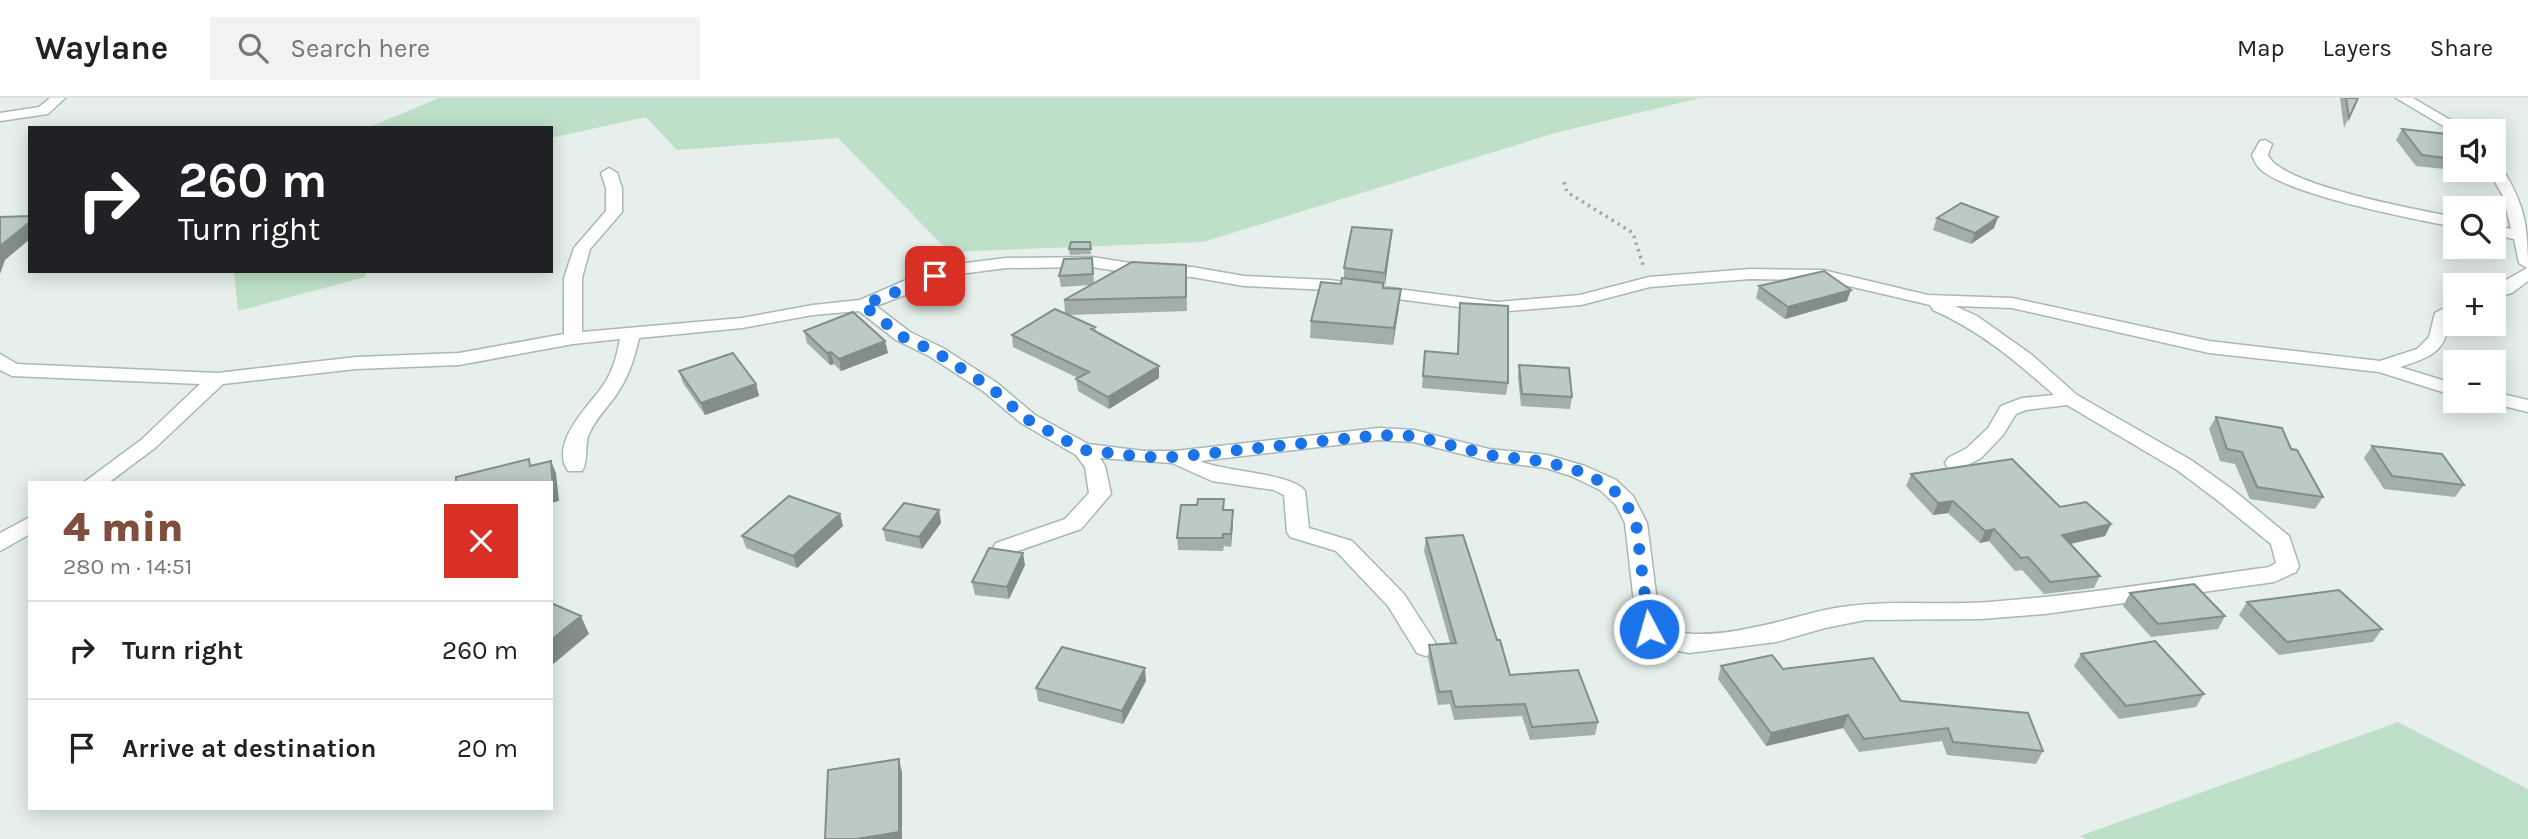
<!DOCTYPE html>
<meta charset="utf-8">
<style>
:root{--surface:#fff;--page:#f2f2f2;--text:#222;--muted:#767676;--line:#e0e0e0;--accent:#804e3d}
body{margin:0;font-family:Karla,sans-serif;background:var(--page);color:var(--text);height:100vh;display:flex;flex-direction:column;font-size:26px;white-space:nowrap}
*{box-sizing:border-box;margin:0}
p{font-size:23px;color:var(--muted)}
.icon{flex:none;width:38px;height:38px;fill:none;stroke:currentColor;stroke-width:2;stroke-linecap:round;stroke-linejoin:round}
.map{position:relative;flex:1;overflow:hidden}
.sheet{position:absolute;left:28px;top:383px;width:525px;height:329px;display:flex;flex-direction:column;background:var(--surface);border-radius:0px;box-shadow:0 4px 18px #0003}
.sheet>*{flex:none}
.hud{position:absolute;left:28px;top:28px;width:525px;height:147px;border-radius:0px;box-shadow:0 4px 18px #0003;background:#202124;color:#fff;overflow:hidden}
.buttons{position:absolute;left:2443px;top:21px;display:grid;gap:14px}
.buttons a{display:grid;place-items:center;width:63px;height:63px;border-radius:0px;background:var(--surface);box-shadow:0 4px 18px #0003;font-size:35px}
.pin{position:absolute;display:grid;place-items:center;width:60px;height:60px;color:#fff;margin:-30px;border-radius:14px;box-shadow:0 4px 10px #0006}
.me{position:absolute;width:77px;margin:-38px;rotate:354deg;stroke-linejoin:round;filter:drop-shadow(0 0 5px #0008)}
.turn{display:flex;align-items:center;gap:24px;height:147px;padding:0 35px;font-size:32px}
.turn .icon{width:91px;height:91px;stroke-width:2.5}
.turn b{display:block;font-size:49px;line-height:60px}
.round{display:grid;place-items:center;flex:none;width:74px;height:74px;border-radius:0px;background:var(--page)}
.headline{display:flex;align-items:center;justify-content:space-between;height:119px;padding:0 35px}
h1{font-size:42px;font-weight:800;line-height:52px;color:var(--accent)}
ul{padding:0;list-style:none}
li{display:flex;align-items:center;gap:21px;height:98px;padding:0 35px;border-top:2px solid var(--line)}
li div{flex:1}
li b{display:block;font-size:26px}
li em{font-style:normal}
header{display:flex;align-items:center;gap:42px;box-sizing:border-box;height:98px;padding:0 35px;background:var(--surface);border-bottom:2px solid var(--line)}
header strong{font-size:33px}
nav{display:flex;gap:38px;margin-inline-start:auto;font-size:24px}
.search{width:490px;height:63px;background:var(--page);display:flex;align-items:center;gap:18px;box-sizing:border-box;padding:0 24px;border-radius:0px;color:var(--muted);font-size:26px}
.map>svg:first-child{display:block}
</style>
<header>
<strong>Waylane</strong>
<div class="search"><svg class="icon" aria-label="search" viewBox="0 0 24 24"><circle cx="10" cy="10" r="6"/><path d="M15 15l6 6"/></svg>Search here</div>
<nav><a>Map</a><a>Layers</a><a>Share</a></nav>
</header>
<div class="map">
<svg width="2528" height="741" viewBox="0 0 2528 741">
<rect width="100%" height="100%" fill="#e6efeb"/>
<path fill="#bfe0c8" d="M439,0H1700L1555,35L1203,144L949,154L838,40L677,52L646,19L551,40V30H367Z
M234,173H366L365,179L238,213Z
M2398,624L2528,691V741H2086L2080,738Z"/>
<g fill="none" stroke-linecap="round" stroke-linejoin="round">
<g stroke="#a8b8b2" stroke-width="3">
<path id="street" d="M50,0H65L48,16L0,23V15L39,9Z
M2396,0H2413L2469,33L2455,35Z
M2265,42L2272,46L2268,57C2280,87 2420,112 2455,119V129C2413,121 2288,97 2260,71C2256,67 2254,62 2252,57L2260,43Z
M2494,64L2499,66C2528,109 2528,133 2528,183L2512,195L2494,200V189L2527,170L2519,165L2514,141L2494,137V127L2511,131L2503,98L2488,72H2494Z
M609,70L617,75L622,90V114L590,151L582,180V234L742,220L813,207L860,202L906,182L958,166L1006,160L1092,159L1149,168L1192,169L1244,178L1329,182L1497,204L1580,197L1649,179L1750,171L1823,172L1928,197L2012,200L2209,243L2380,263L2417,251L2429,239L2435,215L2455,204V217L2450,221C2445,255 2431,259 2400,269L2455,286V298L2379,274L2209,255L2012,210L1955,208L1977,218L2032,257L2077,297L2191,362L2233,392L2289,438L2299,468L2296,474L2274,484L2045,516L1981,521L1865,522L1825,530L1776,544L1689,555L1656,548L1641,537L1637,531L1625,425L1616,407L1600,392L1571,378L1546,370L1489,363L1414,344L1379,342L1200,363C1224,374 1293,375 1305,393L1309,430L1352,443L1404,496L1438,549L1435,555L1426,558L1417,555L1388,508L1336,453L1290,439L1287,434L1284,397L1274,392L1212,383L1172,365L1100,360L1105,368L1111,396L1081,431L1012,455L1004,458L996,455L993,450L996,445L1065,421L1089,395L1085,369L1076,357L1021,325L983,293L929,258L896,242L859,213L813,217L742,230L639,240C634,262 628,281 614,300C605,312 595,322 589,336C584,347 589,363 582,373H568C548,343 593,305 606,283C614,270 617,256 620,241L573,246L459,267L356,271L223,286L155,350L108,385H83L141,342L200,286L12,278L0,272V256L17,266L217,275L356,259L459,255L564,236V180L574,150L606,113V90L601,75ZM1092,169L1149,178L1192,179L1244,188L1329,192L1497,214L1581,207L1650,189L1750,181L1823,182L1930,207L1933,212C1979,232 2016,263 2054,297L2022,300L2001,308L1988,330L1967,350L1948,360L1945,365L1948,370H1962L1981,360L2003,337L2016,316L2026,312L2067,307L2177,372L2217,402L2271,446L2276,465L2269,469C2176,482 2083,497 1989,504C1935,508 1879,500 1825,512C1785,521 1696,551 1660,527L1647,425L1633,398L1616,382L1585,368L1547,357L1489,351L1414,332L1379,330L1175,353H1144L1088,346L1035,317L997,285L943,250L910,234L876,208L960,176L1006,170Z
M2494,294L2528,302V314L2487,304L2494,303Z
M30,419V436L0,453V435Z"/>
</g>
<path stroke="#86b3a5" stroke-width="3.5" stroke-dasharray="2.5 4.5" stroke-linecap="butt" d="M1564,84L1567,94L1633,135L1643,167"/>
<use href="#street" fill="#fff" fill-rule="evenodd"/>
</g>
<path fill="#a1aea9" d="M2340,0H2358L2344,30Z
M2402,31L2455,37V72H2484L2482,75L2416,68L2396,42Z
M1998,119L1994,130L1971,146L1933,132L1937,120Z
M1391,143L1385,187L1383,186V190L1401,191L1399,208L1393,247L1310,240L1311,223L1341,186L1344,180V170Z
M1090,144L1091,156L1070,157L1069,151Z
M1092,160L1094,185L1186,167L1187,213L1068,217L1095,229L1096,234L1159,280L1109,311L1078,293L1076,281L1078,280L1013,249L1012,237L1065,215L1064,202L1090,187L1061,189L1059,178Z
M447,173H474L447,175Z
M1759,188L1847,203L1785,221L1756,200Z
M1460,205L1508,285L1506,297L1422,290L1425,253L1457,256Z
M804,233L885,243L888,255L841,273L834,266L830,267L807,245Z
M1519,267L1572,299L1570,311L1521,308L1518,279Z
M679,273L756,286L759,298L705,317L683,285Z
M2216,319L2291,351L2323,399L2315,411L2250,401L2235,366L2220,363L2209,331Z
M2372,348L2464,387L2455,399L2384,391L2364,360Z
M1911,376L2060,409L2111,426L2105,438L2070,446L2100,478L2094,490L2044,496L2022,472L2015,473L1989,443L1980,445L1948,415L1933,417L1906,388Z
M1224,401V412L1233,424L1231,449L1224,448L1223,453L1178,452L1177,440L1197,407Z
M939,412L941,425L922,451L886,443L883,431Z
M840,416L843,428L797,470L746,450L742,438Z
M1426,440L1497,542L1510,577L1598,624L1595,637L1530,642L1522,618L1454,622L1450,606L1438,607L1428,560L1429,547L1450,545L1424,453Z
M1025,467L1009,501L975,497L972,484Z
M2130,495L2225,518L2218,531L2151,539L2123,508Z
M2247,504L2382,531L2373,544L2279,557L2239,517Z
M2081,556L2204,596L2196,609L2119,621L2074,568Z
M1721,568L1783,571L1901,603L2043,653L2036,666L1947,657L1942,643L1859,654L1843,630L1766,648L1718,581Z
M1146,583L1123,626L1038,603L1036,590Z"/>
<path fill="#838d89" d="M1998,119L1994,130L1971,146L1975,135Z
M30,124V141L5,162L0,176V148Z
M1392,132L1391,143L1385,187V175Z
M1401,191L1399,208L1393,247L1394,230Z
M1851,192L1847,203L1785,221L1788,209Z
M885,243L888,255L841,273L839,261Z
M831,254L834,266L830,267L827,255Z
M1159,268V280L1109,311L1108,299Z
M756,286L759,298L705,317L701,305Z
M551,363L556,375L559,403L551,405Z
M1953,403L1948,415L1933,417L1938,405Z
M939,412L941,425L922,451L919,439Z
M1233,412V424L1231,449V436Z
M840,416L843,428L797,470L793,458Z
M2111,426L2105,438L2056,449L2062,437Z
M1994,431L1989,443L1980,445L1985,433Z
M1023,455L1025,467L1009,501L1007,489Z
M581,518L589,536L551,568V542Z
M1145,570L1146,583L1123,626L1122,613Z
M1848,617L1843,630L1766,648L1771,635Z
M899,661L902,674V741H857Z"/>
<path fill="#bbcac4" stroke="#838d89" stroke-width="2" d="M2346,0H2358L2349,20Z
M2402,31L2455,37V61L2422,57Z
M1961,105L1998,119L1975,135L1937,120Z
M30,118V124L0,148V119Z
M1352,129L1392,132L1385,175L1344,170Z
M1071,144H1090L1091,151H1069Z
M1092,160L1093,176L1059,178L1064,161Z
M1132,164L1186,167V199L1064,202Z
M1824,173L1851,192L1788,209L1759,188Z
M1342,180L1383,185V190L1401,191L1394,230L1311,223L1321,184L1341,186Z
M1460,205L1508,208V285L1423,278L1425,253L1458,256Z
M1055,211L1095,229L1091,231L1159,268L1108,299L1076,281L1089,274L1012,237Z
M853,214L885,243L839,261L831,254L827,255L804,233Z
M733,255L756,286L701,305L679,273Z
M1519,267L1569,270L1572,299L1522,296Z
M2216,319L2282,330L2291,351L2297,352L2323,399L2257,389L2242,354L2227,351Z
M2372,348L2442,356L2464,387L2392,378Z
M529,361L530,368L551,363L553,391H551V385H456V379Z
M2012,361L2060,409L2086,404L2111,426L2062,437L2100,478L2050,484L2028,459L2021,460L1994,431L1985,433L1953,403L1938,405L1911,376Z
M789,398L840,416L793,458L742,438Z
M1198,401H1224L1223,412H1233L1231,436H1223V440H1177L1181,407H1197Z
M904,405L939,412L919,439L883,431Z
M1463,437L1497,542H1500L1510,577L1578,572L1598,624L1532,629L1525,606L1455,609L1451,593L1439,594L1429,547L1456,545L1426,440Z
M989,450L1023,455L1007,489L972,484Z
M2194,486L2225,518L2158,526L2130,495Z
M2339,492L2382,531L2287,544L2247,504Z
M551,505L581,518L551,542Z
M2155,543L2204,596L2126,608L2081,556Z
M1062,549L1145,570L1122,613L1036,590Z
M1772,557L1783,571L1873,560L1901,603L2028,615L2043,653L1953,644L1948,630L1864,641L1848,617L1771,635L1721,568Z
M899,661V734L857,741H825L828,672Z"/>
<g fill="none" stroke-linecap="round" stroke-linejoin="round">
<path stroke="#1a73e8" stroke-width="12" stroke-dasharray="0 21.6" d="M935,178L863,207L903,239L936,254L990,289L1027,321L1083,352L1144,359H1175L1379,337L1414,338L1489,357L1547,364L1578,373L1608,387L1625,403L1636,425L1649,531"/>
</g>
</svg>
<div class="buttons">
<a><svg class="icon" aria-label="sound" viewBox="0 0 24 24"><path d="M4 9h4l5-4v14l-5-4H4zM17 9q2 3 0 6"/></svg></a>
<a><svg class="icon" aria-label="search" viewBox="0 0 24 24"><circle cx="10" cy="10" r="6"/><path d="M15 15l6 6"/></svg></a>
<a>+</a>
<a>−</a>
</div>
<div class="pin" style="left:935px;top:178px;background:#d93025"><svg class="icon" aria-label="arrive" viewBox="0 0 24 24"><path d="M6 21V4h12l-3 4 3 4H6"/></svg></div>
<svg class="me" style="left:1649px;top:531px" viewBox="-20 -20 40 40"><circle r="17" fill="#1a73e8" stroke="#fff" stroke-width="3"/><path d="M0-11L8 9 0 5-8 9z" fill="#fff"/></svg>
<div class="hud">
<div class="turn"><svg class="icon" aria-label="right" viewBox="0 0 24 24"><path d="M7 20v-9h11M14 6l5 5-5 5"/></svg><div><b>260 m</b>Turn right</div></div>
</div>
<section class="sheet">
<div class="headline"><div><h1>4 min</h1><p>280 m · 14:51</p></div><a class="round" style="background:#d93025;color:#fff"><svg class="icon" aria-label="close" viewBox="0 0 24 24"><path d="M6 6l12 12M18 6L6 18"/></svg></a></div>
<ul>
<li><svg class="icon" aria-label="right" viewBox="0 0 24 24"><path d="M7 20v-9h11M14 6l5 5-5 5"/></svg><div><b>Turn right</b></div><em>260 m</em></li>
<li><svg class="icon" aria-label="arrive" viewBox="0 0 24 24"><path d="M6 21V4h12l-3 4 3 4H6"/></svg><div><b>Arrive at destination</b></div><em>20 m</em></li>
</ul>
</section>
</div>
